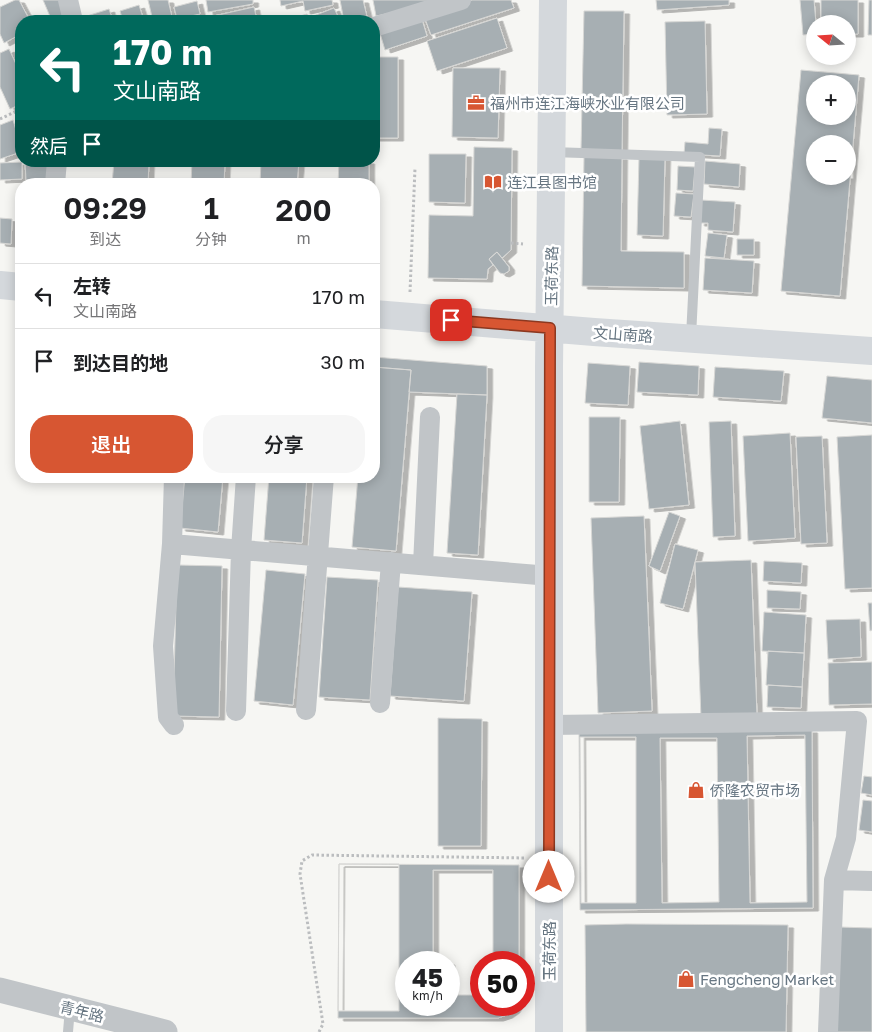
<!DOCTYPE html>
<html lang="zh">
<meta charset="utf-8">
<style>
:root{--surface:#fff;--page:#f6f6f6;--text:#202124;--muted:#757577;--line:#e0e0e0;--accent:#d75632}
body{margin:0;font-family:"Golos Text","Noto Sans SC",sans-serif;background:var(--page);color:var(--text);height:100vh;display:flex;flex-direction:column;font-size:19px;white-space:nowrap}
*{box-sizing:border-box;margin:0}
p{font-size:16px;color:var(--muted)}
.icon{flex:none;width:28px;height:28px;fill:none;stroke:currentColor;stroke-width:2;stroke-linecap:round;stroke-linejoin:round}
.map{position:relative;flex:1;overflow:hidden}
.sheet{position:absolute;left:15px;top:178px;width:365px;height:305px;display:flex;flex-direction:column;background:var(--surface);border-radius:20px;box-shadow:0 2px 12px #0003}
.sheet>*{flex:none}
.guide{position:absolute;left:15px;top:15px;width:365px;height:152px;border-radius:20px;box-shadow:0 2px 12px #0003;background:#00695c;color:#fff;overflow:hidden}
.needle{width:32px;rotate:288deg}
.fabs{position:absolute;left:806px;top:15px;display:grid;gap:10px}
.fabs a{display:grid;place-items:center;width:50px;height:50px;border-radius:50%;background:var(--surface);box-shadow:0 2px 12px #0003;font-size:25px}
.speed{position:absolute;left:395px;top:951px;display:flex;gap:10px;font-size:25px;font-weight:700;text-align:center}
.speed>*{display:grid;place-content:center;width:65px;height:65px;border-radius:50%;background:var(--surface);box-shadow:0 2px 12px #0003;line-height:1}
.speed small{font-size:12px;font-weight:400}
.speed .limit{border:8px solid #d22;background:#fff;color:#111}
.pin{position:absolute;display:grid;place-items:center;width:42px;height:42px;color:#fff;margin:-21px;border-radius:10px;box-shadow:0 2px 8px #0006}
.me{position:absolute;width:55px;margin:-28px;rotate:0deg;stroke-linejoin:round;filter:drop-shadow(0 0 4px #0008)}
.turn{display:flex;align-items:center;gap:18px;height:105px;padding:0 15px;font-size:22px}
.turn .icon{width:65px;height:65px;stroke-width:2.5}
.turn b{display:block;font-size:35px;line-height:42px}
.then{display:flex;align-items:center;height:48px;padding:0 15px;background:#0003;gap:10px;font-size:19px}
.eta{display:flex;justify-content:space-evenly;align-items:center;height:85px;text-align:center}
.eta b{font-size:30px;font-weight:600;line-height:35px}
.button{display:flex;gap:10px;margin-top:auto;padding:10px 15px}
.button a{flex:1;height:58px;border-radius:20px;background:var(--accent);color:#fff;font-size:20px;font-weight:600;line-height:58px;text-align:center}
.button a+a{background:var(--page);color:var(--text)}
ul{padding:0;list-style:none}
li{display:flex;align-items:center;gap:15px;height:65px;padding:0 15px;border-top:1px solid var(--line)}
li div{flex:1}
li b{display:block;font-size:19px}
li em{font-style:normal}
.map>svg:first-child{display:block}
</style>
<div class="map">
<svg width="872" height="1032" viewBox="0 0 872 1032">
<defs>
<filter id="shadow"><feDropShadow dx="5.5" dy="3" stdDeviation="0" flood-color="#0004"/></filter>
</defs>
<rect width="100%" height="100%" fill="#f6f6f3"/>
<path fill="#a7afb3" stroke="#d7d7d5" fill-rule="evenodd" filter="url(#shadow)" d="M15,0H19L30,21H21V34L4,43L0,34V7Z
M43,0H61L67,16L52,21Z
M148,0H168L173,21H153Z
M206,0H253V4L208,12Z
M280,0H332L333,5L305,11L303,1L281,6Z
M340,0H363L368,21H344Z
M373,0H433L434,4L376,16Z
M472,0H511L514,8L431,35L424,16Z
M656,0H729V5L657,10Z
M800,0H814L816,24L815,34L803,35Z
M821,0H858V34H848V24H821Z
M869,0H872V35H868Z
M197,1L200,14L177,19L174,7Z
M139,5L144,21H123L120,11Z
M254,7L257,21H206L205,18Z
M334,8L340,21H312L311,17Z
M109,9L113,21H89L87,16Z
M584,11H624L622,151L581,149Z
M307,14L309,21H283Z
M421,16L427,36L385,50L379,30Z
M497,18L507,48L437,71L427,41Z
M705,21L707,114L667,115L665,22Z
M9,49L21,75V104L10,109L0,87V53Z
M374,57H398V138H374Z
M453,68H500L498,138L452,137Z
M801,70L859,75L840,296L781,291ZM815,84H848V116H815ZM815,144H848V176H815Z
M13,120L21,147V152L0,159V125Z
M709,128L722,129L720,156L684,154L685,142L708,144Z
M474,147L512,148L511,250L502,258L497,252L489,259L493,265L488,269L487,279L428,278L429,215L473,216Z
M429,154H466L465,203L429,202Z
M584,157H622L621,251L684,252V288L582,286Z
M639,157L665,158L663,236L637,235Z
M25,161H52V179L26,180Z
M114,161H149L148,184H112Z
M192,161H225L224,184H191Z
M261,161H299L297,184H260Z
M339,161H369V184H338Z
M705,161L740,164L739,187L704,184Z
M22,162V179L0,180V163Z
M678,166L695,167L693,191L677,190Z
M676,193L694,194L691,217L674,216Z
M701,200L735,202L733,232L708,230V223H699Z
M0,218L12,219L11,244L0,243Z
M708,233L727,235L724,258L705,256Z
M737,239H754V255H737Z
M497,252L509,267V271L504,274L500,273L489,259Z
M705,258L754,261L752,293L703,290Z
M374,357L487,366V395L409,392L411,370L374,367Z
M639,362L699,366L698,395L637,392Z
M588,363L630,366L628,405L585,403Z
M374,367L411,370L396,551L352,547L358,476H374Z
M715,367L784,371L781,401L713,397Z
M827,376L872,380V423L822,418Z
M457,394L487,395L478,555L447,553Z
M589,417H620L619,502H589Z
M680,421L689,505L649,509L640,426Z
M731,421L735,536L713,537L709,422Z
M790,433L795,538L748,541L743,436Z
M872,435V588L845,589L837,437Z
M822,436L827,543L801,544L796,437Z
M185,476H223L218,532L180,528Z
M269,476H307L302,543L264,540Z
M669,512L680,516L660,571L649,566Z
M644,516L652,711L598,713L591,518Z
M675,544L698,550L683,609L660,603Z
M751,560L757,716L701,718L695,562Z
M764,561L802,563L801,583L763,581Z
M177,565L222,566L219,717L173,716Z
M266,570L305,574L293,705L254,701Z
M327,577L378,580L370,700L319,697Z
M398,587L472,592L464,701L390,696Z
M767,590L801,592L800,609L767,608Z
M868,603H872V630L870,631Z
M764,612L806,615L804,653L762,651Z
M860,619L861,657L828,659L826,620Z
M768,651L804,653L802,687L766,685Z
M872,662V704L829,705L828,663Z
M768,685L802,687L801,708L767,707Z
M438,718L482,719L481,846H438Z
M812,730L813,908L580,910L579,731Z
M805,735L807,902L750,903L747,736Z
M580,737H636V903H581Z
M660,738H717L719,902L662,903Z
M864,776L872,777V795L861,793Z
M863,800L872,801V832L859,830Z
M339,864H399V1011H338Z
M339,864L519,865V962H481V1005H517L514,1010L507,1015L498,1018H338ZM406,962H449V1005H406Z
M433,870H493V962H481V995H449V962H433Z
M626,924L788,925L786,1032H586L585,925Z
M839,927L872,928V1032H835Z"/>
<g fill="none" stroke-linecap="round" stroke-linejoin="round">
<path stroke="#bbbdbf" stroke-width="3" stroke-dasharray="2.5 2.5" stroke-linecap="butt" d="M0,119L21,109
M511,243L523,244
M410,292L415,168
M319,1032L323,1024L300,874L302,861L312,855L526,858"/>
<path stroke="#c1c5c8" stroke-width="10" d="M552,152L700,157L691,337
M68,1032L70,1008"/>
<path stroke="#c1c5c8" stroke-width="20" d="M68,0L73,21
M374,27L461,0
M55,184L57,161
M172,544L550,576
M423,565L430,417
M380,703L391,562
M306,710L324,476
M236,711L241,550L246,476
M174,725L168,717L163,646L172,544L174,476
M550,725L857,721L846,838L834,880L828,1032
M834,880L872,881"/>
<path stroke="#c1c5c8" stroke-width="25" d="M0,990L165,1032"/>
<path stroke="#d4d8dc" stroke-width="28" d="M0,285L21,287
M374,314L594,332L872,351
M549,1032V368L553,0"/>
</g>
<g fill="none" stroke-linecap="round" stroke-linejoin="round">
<g stroke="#8c3820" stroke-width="12">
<path id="route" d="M451,320L550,328L549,877"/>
</g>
<use href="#route" stroke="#d75632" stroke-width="9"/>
</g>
<defs>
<g id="office-bare" transform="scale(1.35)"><path d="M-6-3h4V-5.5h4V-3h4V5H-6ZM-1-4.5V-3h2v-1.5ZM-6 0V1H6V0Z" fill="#d75632" stroke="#fff" stroke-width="2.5" paint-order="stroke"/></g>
<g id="library-bare" transform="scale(1.35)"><path d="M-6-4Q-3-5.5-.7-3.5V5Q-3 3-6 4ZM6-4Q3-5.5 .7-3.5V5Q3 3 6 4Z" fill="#d75632" stroke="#fff" stroke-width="2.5" paint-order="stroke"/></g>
<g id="shop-bare" transform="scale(1.35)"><path d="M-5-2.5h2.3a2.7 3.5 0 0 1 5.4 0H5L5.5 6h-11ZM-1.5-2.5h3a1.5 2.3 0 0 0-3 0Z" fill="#d75632" stroke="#fff" stroke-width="2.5" paint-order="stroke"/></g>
</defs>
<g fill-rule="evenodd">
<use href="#office-bare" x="476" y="103"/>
<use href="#library-bare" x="493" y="182"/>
<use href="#shop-bare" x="696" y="790"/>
<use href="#shop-bare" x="686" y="979"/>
</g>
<g text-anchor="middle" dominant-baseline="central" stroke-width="5" stroke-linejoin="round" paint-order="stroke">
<g font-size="15" fill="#677682" stroke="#fff" text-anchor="start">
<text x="490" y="103">福州市连江海峡水业有限公司</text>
<text x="507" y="182">连江县图书馆</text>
<text x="710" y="790">侨隆农贸市场</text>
<text x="700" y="979">Fengcheng Market</text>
</g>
<g font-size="15" fill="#677682" stroke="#fff">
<text transform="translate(551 276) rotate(-89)">玉荷东路</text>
<text transform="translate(623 334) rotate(4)">文山南路</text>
<text transform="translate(549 951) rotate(-90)">玉荷东路</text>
<text transform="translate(82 1011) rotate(14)">青年路</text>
</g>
</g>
</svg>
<div class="fabs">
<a><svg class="needle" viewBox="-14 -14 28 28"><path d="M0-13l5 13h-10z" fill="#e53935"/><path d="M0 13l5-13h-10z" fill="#757577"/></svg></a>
<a>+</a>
<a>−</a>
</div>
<div class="speed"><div>45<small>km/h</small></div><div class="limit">50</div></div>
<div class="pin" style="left:451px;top:320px;background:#d93025"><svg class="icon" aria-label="arrive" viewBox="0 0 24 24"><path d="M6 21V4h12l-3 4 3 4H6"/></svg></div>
<svg class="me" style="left:549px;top:877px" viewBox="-20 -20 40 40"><circle r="19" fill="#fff"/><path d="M0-13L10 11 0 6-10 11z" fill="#d75632"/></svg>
<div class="guide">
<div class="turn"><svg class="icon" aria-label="left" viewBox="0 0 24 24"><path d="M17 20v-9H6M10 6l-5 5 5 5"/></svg><div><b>170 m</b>文山南路</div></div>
<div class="then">然后<svg class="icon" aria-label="arrive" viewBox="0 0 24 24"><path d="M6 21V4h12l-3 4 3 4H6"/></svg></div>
</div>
<section class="sheet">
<div class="eta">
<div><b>09:29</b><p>到达</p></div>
<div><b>1</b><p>分钟</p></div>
<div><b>200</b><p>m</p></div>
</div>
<ul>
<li><svg class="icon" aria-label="left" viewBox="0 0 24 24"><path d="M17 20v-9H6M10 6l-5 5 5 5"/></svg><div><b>左转</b><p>文山南路</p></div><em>170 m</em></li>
<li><svg class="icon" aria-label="arrive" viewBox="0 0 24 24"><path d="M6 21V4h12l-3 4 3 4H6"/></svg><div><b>到达目的地</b></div><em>30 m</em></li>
</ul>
<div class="button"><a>退出</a><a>分享</a></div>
</section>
</div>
